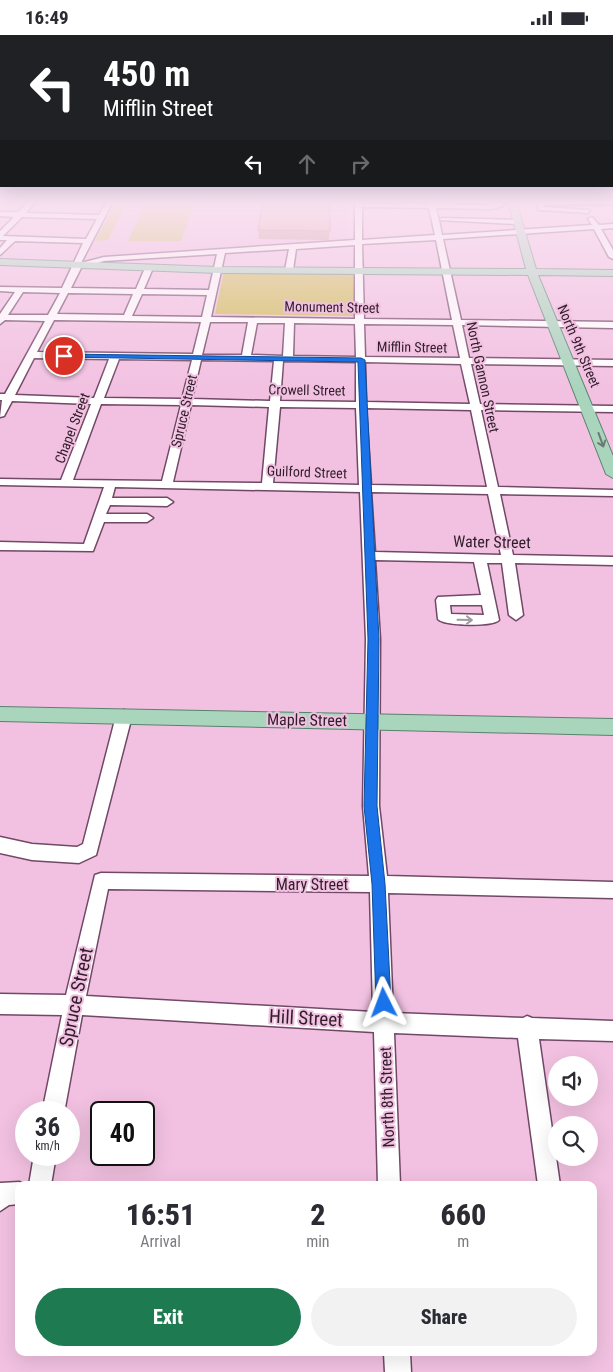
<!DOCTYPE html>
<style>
:root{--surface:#fff;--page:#f2f2f3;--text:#2b2b33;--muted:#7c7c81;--accent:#1d7a51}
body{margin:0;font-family:"Roboto Condensed",sans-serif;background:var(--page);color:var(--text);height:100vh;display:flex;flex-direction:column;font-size:19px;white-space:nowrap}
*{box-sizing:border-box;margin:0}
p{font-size:16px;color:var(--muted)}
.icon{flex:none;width:28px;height:28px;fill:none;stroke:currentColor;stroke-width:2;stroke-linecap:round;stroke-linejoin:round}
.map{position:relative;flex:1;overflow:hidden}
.drawer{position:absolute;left:15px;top:1146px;width:582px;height:175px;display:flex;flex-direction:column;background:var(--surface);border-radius:10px;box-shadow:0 5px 20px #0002}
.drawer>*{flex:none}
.top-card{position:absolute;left:0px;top:0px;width:614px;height:152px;box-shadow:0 5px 20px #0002;background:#202124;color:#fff;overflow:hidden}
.fabs{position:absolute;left:548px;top:1021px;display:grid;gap:10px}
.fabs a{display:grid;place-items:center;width:50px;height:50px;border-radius:50%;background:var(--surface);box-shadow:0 5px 20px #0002;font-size:25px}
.speed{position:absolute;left:15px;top:1066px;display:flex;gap:10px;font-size:25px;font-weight:700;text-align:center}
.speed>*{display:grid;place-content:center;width:65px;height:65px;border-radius:50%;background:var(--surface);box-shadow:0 5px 20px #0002;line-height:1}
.speed small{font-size:12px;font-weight:400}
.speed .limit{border:2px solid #111;border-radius:8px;background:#fff;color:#111}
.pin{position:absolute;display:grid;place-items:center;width:42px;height:42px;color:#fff;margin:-21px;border:2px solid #fff;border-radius:50%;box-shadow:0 1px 5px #0007}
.me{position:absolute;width:55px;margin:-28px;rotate:357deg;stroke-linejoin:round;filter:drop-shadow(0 0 4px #0008)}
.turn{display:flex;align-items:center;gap:18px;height:105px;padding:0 20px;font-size:22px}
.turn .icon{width:65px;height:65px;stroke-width:2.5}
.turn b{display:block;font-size:35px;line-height:42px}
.lanes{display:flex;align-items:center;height:48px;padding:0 20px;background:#0003;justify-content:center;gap:25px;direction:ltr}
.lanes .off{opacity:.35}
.eta{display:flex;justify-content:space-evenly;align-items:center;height:85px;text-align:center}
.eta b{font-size:30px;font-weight:800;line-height:35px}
.action{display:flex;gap:10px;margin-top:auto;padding:10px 20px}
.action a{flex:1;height:58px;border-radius:30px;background:var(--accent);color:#fff;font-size:20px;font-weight:800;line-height:58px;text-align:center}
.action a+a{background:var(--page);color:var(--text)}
.status{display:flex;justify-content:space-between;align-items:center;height:35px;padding:0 25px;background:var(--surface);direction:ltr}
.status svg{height:14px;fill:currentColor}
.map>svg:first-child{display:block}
</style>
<div class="status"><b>16:49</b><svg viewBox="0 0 49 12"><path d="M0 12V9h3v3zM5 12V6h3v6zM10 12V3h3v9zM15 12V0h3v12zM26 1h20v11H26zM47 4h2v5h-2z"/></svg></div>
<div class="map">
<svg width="613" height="1337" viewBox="0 0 613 1337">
<rect width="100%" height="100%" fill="#f2c1e1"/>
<path fill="#eeb6dc" d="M116,166H348V205L108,220L87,217Z"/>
<path fill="#cfbc52" d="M116,166H128L108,205L95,206Z
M146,166H195L181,206H128Z
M224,235L354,236L355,281L215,279Z"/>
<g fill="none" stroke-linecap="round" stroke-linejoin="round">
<g stroke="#714865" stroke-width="3">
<path id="minor" d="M29,166H36L26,178L99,180L107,166H113L81,228L104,222L355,205V166H361V168L428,169V166H434L435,169L492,170L500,166H506L503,171L492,174L436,173L439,185L442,183L516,185L520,187L516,189L439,185L442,200L592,190L588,184L592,182L599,190L613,189V193L601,194L613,215V224L609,222L594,194L443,204L461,285L613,287V293L462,290L469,323L613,325V331L471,329L480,369L613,371V377L481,375L498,452L613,455V461L500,459L513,520L613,522V530L515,528L523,580L516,585L509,580L502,528H487L499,585C494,592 443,591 438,584L436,565L438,562L481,560L474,527L375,525L380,604L379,771L387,841L613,847V863L388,858L393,978L523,983L527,981L532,983L613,986V1006L539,1004L560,1150H538L518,1003L394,998L400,1150H378L374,997L82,980L64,1078H42L62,980L0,979V959L66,960L95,840L101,838L369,841L363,771L366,604L360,457L115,452L112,463H167L173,467L167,471L110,470L106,479H147L153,483L147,487H104L93,516L0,515V507L84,509L104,452L0,450V444L61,445L91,369L12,366L4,381L0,382L2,365H0V359H5L45,286L5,285L0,289V279L15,257L0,256V252L62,253L83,208L15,206L0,220V213L7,205H0V196L14,182L0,181V177H18ZM362,172L429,173L435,200L362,205ZM22,182L97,184L86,204L3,201ZM436,205L452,285L364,284L362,209ZM355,210V284L211,282L225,218L289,214L285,235L289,237L293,235L296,214ZM217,219L209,255L144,254L153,233L149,231L145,233L136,254L71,253L81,233L104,226ZM23,257L60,258L48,280H8ZM68,258L133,259L124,280L57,279ZM142,259L207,260L202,282L132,281ZM54,285L201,287L193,319L37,317ZM210,287H248L242,320H202ZM257,288H285L283,321L251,320ZM294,288L355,289L356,322L293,321ZM364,289L453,290L460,323L365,322ZM34,323L109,324L94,363L15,360ZM119,324L192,325L182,364L104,363ZM201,325L274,326L270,366L192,364ZM283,326L356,327V367L280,366ZM365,327L461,329L470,369L366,367ZM101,369L181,370L162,446L73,445ZM191,370L269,372L262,448L173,447ZM280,372L356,373L359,450L273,448ZM366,373L471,375L487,452L371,450ZM371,457L488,459L501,520L375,517ZM450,570H482L484,580L451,579ZM108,854L370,857L373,977L86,961Z
M540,166H613V169L544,170V172L590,175L588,178L539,175L537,168Z
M124,675L129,677L132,681L96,820L79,828L32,825L0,818V802L32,809L77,812L83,809L116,681L119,677Z
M34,1120H56L51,1150H29Z
M19,1147L27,1150H19V1169L9,1170L0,1176V1148Z
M384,1318H410L411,1337H385Z"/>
</g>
<g stroke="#59826d" stroke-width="2">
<path id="major" d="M508,166H516L536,234L613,235V241L538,240L613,421V443L606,439L528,240L218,238L0,230V224L218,232L526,234Z
M0,672L613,684V700L0,686Z"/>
</g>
<use href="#minor" fill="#fff" fill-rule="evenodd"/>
<use href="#major" fill="#a9d5bd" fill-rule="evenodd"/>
</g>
<path fill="#bf9080" d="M330,166L329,205L259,204L258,195Z"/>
<path fill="#dea795" stroke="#9b7568" d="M263,166H330V196L258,195Z"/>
<defs><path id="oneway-shaft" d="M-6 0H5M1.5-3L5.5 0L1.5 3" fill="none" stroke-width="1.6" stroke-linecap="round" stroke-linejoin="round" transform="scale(1.25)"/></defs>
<use stroke="#6c7974" href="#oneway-shaft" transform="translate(601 405) rotate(70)"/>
<use stroke="#a1999f" href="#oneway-shaft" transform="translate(465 585) rotate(1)"/>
<linearGradient id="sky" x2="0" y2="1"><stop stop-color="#799ce4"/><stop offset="0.47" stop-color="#f9e3f2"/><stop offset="1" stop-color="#f9e3f2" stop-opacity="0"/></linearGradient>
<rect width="613" height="353" fill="url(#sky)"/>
<path fill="#1a73e8" stroke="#114b97" d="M64,319L361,323L365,325L379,604L377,771L385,849L391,968L389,973L384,976L378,973L376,968L372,849L364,771L368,604L358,327L62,322Z"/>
<g text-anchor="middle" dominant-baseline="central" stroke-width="4" stroke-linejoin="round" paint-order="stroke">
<g font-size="14" fill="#2f1d2a" stroke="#f2c1e1">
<text transform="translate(332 272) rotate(1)">Monument Street</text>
<text transform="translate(579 311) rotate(67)">North 9th Street</text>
<text transform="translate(412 312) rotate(1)">Mifflin Street</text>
<text transform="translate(483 342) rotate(78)">North Gannon Street</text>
<text transform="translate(307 355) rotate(1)">Crowell Street</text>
<text transform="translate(184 376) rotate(-77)">Spruce Street</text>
<text transform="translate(72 393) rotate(-69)">Chapel Street</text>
<text transform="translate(307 437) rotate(2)">Guilford Street</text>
</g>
<g font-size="16" fill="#2f1d2a" stroke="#f2c1e1">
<text transform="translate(492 507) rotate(1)">Water Street</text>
<text transform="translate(307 685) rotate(1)">Maple Street</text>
<text x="312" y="849">Mary Street</text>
<text transform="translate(387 1062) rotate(-92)">North 8th Street</text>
</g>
<g font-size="19" fill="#2f1d2a" stroke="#f2c1e1">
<text transform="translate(76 962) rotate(-78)">Spruce Street</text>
<text transform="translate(306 983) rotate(3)">Hill Street</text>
</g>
</g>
</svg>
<div class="fabs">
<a><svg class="icon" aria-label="sound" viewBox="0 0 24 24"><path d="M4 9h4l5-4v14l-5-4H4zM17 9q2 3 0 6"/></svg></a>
<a><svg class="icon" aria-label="search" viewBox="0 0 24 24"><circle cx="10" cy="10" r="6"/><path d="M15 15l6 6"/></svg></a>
</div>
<div class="speed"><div>36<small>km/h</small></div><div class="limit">40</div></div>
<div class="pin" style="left:64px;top:321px;background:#d93025"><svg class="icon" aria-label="arrive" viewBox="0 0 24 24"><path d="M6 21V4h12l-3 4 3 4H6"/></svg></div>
<svg class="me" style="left:384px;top:968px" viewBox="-20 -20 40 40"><path d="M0-17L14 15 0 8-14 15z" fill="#1a73e8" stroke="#fff" stroke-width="4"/></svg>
<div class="top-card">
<div class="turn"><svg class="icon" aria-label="left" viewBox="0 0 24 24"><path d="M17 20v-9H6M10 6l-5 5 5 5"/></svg><div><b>450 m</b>Mifflin Street</div></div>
<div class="lanes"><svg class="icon" aria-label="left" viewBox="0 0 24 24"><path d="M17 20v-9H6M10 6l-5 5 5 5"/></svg><svg class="icon off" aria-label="ahead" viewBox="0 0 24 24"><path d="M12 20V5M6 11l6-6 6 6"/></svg><svg class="icon off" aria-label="right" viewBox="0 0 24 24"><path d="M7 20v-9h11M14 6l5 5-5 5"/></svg></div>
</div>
<section class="drawer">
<div class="eta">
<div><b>16:51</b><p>Arrival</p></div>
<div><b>2</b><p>min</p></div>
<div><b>660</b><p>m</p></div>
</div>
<div class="action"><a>Exit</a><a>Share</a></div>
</section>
</div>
